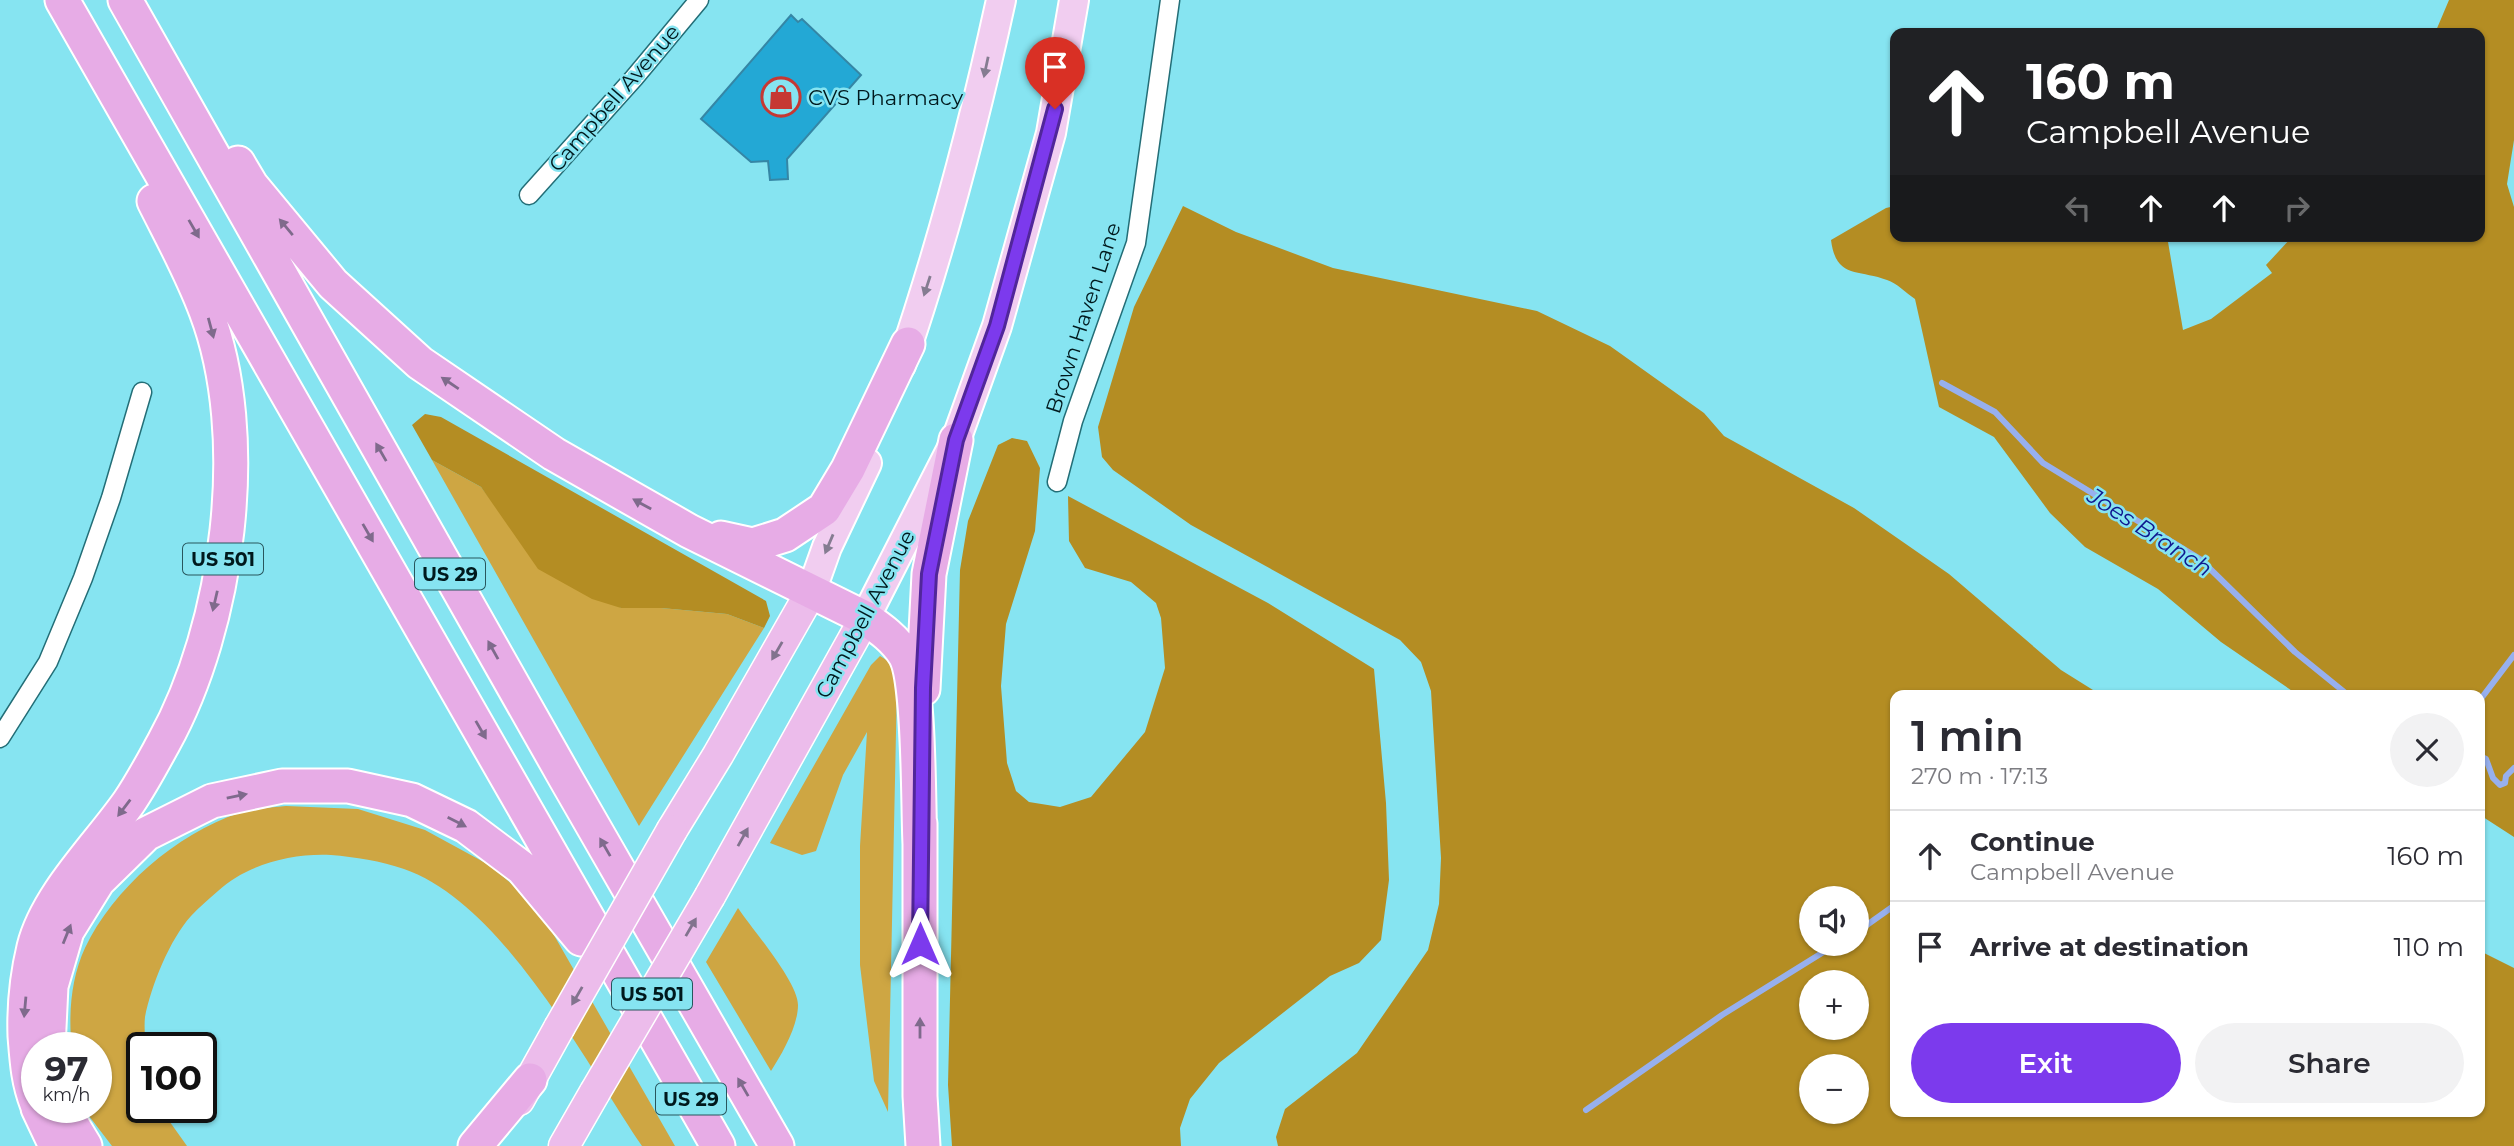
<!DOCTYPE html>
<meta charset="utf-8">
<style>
:root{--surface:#fff;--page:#f2f2f3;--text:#2b2b33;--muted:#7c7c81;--line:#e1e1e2;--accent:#7c3aed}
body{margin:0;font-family:Montserrat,sans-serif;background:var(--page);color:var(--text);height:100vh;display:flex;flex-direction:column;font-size:26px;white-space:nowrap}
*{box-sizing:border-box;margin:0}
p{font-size:23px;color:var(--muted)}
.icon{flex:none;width:38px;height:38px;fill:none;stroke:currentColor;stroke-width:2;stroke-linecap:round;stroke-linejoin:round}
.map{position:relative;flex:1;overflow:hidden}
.panel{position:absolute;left:1890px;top:690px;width:595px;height:427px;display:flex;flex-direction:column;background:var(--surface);border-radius:14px;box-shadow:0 2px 5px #0004}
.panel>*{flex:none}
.hud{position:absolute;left:1890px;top:28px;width:595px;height:214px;border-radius:14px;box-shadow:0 2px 5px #0004;background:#202124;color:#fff;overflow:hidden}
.buttons{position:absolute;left:1799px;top:886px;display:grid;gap:14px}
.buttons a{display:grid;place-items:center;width:70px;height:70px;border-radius:50%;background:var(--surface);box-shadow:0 2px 5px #0004;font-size:35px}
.speed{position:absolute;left:21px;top:1032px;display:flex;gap:14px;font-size:35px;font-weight:700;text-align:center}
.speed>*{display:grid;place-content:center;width:91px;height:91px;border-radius:50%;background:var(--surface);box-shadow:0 2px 5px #0004;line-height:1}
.speed small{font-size:18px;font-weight:400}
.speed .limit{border:4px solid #111;border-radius:10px;background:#fff;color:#111}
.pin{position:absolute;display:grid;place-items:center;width:60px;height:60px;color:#fff;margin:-72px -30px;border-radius:50% 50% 50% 0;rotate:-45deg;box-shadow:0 0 7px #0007}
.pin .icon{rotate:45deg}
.me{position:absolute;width:77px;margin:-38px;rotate:0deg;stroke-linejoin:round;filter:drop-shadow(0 0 5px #0008)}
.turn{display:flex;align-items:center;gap:24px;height:147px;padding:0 21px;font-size:32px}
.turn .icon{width:91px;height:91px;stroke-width:2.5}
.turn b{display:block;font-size:49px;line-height:60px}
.lanes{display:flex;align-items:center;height:66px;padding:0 21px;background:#0003;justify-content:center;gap:35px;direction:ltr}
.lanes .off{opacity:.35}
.round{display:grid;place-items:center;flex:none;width:74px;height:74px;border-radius:37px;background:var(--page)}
.summary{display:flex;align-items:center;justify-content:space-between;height:119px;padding:0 21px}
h1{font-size:42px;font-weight:600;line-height:52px}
.button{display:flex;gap:14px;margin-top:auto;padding:14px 21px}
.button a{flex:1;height:80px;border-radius:42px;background:var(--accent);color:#fff;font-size:28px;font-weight:600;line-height:80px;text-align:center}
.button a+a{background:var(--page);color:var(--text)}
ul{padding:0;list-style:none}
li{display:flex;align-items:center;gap:21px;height:91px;padding:0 21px;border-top:2px solid var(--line)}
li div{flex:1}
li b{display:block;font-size:26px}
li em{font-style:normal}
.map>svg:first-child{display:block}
</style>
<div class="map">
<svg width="2514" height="1146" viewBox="0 0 2514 1146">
<rect width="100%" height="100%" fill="#86e4f1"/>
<path fill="#cea643" d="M432,460L481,487L504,517L621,608H661L727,614L764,628L639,826Z
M880,656L893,664L897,685L888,1112L874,1081L860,965V846L867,732L843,775L816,851L802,855L770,843L871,665Z
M286,806L358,809L425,830L491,866L530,900L551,930L675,1146H642C584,1061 504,904 404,869C381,861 355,857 331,855C293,853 247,864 218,891C209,899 199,907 191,916C170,939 151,986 145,1017C144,1026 145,1038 146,1048H142V1108H160L187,1146H112L89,1116L87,1108H96V1048H72C68,1016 71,978 85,948C113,889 176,834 239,813C253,808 271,808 286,806Z
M738,908C752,929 798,982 798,1005C798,1026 782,1054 771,1071L706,962Z"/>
<path fill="#b48d23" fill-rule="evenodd" d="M2449,0H2514V140L2507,184L2514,207V837L2480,815V695H2298L2221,642L2158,589L2085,547L2050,513L1994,437L1939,407L1915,299C1906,293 1897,283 1887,280C1858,269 1836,279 1831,240L1886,208L1895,206V236H2167L2183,330L2211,319L2272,273L2266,265L2293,236H2480V33H2435Z
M1183,206L1236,232L1333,268L1537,311L1610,346L1704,413L1724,436L1854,508L1949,574L2061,670L2101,695H1895V1111H2480V951L2514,968V1146H1278L1276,1137L1285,1109L1357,1053L1428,950L1439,904L1441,858L1431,691L1421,662L1400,640L1191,525L1113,470L1102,457L1098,427L1134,307ZM1811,898H1857V943H1811ZM1811,982H1857V1027H1811ZM1811,1066H1857V1111H1811Z
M425,414L441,417L766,601L770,616L764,628L727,614L661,608H621L592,599L538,569L481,487L432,460L412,425Z
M1012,438L1027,441L1040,468L1035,531L1006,624L1001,686L1007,763L1016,791L1029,802L1060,807L1091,797L1145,732L1165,668L1161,618L1156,603L1131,582L1085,568L1069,541L1068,496L1268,603L1374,669L1386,803L1389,880L1381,940L1359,963L1330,976L1219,1063L1190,1099L1180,1128L1181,1146H952L948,1085L960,570L968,521L998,445Z"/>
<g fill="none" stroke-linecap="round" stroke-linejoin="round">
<path stroke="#97b0ee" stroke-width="6" d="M1942,383L1995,412L2043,463L2200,559L2295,652L2348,695
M2480,700L2514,655
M2480,756L2486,759L2493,778L2500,785L2505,783L2506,776L2514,768
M1857,932L1895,905
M1586,1110L1722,1015L1838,943"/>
</g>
<path fill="#23a8d5" stroke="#3586a5" stroke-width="2" d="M791,15L798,22L802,19L861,75L787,159L788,179L770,180L768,161L751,162L701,119Z"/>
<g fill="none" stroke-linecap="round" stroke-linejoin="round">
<g stroke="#236e77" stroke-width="21">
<path id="minor" d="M529,195L634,78L699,0
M1057,482L1073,421L1136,243L1170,0
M0,738L48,662L83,578L111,498L142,392"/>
</g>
<g stroke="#fff" stroke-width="32">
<path id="primary" d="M901,365C942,245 974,124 1001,0
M811,592L827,547L867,463
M865,618L956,440L997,326L1051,133L1074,0"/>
</g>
<g stroke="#fff" stroke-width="33">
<path id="trunk" d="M672,830L718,755L811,592
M710,896L865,618
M519,1100L559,1028
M564,1146L595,1092"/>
</g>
<g stroke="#fff" stroke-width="37">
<path id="motorway" d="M62,0L718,1146
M125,0L566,779L777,1146
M238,163L251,185L333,284L420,363L554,454L689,531L865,618C881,629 895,639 905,655C920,681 918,807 920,844
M721,538L753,545L785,535L824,509L848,469L908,344
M923,689L929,574L956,440
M920,823V1096L923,1146
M48,1048L51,986L67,931L98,881L146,834L212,801L282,786H348L412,800L466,826L522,868L581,939
M37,1104C28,1081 27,1061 25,1036C24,1007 27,976 34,947C47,895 99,845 129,802C142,783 153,762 164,742C228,626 254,437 206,311C192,273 172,237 154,201
M38,1108L56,1146
M62,1108L85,1146
M475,1146L530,1080"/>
</g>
<use href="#minor" stroke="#fff" stroke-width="18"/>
<use href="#primary" stroke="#f1cdf0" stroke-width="28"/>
<use href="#trunk" stroke="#ecbceb" stroke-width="30"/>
<use href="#motorway" stroke="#e7ace6" stroke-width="33"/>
<g stroke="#fff" stroke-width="33" stroke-linecap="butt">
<path id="trunk-bridge" d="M559,1028L672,830
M595,1092L710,896"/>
</g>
<use href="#trunk-bridge" stroke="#ecbceb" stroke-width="30"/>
</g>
<defs><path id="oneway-solid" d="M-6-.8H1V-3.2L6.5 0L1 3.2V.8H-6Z" transform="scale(1.75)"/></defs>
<g fill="#857c91">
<use href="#oneway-solid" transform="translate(986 67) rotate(102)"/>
<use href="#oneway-solid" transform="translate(927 286) rotate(108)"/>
<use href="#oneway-solid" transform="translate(829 544) rotate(113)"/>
</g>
<g fill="#7f6a8c">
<use href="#oneway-solid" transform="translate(286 227) rotate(-130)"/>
<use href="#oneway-solid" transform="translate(194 229) rotate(60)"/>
<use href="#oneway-solid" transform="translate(211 328) rotate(75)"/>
<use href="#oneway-solid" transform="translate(450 383) rotate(-146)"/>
<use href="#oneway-solid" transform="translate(381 452) rotate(-120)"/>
<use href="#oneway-solid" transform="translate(642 504) rotate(-151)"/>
<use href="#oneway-solid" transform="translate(368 533) rotate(60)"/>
<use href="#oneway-solid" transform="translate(215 601) rotate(103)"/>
<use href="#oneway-solid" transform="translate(493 650) rotate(-119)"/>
<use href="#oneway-solid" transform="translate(481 730) rotate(60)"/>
<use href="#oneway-solid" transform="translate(237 796) rotate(-12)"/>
<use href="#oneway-solid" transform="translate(124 808) rotate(127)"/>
<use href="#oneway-solid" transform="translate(457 822) rotate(27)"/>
<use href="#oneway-solid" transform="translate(605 847) rotate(-120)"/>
<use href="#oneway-solid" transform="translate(67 934) rotate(-68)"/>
<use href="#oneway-solid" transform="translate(25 1007) rotate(95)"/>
<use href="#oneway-solid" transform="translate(920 1028) rotate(-90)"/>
<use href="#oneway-solid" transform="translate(743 1087) rotate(-120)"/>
</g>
<g fill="#82738e">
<use href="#oneway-solid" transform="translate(777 651) rotate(120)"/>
<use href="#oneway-solid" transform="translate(743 837) rotate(-61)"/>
<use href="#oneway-solid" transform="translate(691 927) rotate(-60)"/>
<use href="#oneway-solid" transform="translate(577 996) rotate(120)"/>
</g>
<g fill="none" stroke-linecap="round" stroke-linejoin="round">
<g stroke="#51269a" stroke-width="18">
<path id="route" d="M920,944L923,688L929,574L956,440L997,326L1055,109"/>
</g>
<use href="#route" stroke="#7c3aed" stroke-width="12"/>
</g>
<defs>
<g id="shop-ring" transform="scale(2.0125)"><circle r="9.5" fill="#86e4f1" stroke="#c63833" stroke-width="1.5"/><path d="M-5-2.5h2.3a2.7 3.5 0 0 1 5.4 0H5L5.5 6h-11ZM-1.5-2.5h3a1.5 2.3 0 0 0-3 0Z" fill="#c63833"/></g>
</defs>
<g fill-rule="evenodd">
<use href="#shop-ring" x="781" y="97"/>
</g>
<g text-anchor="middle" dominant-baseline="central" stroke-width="5" stroke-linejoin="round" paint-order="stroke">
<g fill="#86e4f1" stroke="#28565d" stroke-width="2">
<rect x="183" y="543.5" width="80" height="31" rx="5"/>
<rect x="415" y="558.5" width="70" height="31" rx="5"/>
<rect x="612" y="978.5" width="80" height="31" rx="5"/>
<rect x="656" y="1083.5" width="70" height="31" rx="5"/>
</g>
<g font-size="19" font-weight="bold" fill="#00191d">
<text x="223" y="559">US 501</text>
<text x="450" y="574">US 29</text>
<text x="652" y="994">US 501</text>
<text x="691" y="1099">US 29</text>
</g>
<g font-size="21" fill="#00191d" stroke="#86e4f1" text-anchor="start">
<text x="808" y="97">CVS Pharmacy</text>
</g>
<g font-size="21" fill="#00191d" stroke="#86e4f1">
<text transform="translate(614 98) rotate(-49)">Campbell Avenue</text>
<text transform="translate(1083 318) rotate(-72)">Brown Haven Lane</text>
<text transform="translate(865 614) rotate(-62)">Campbell Avenue</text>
</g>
<g font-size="23" font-style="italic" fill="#0f188f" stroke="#86e4f1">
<text transform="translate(2150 532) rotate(33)">Joes Branch</text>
</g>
</g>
</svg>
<div class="buttons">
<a><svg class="icon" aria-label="sound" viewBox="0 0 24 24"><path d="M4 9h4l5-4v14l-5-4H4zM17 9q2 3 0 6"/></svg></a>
<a>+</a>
<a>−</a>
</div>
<div class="speed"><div>97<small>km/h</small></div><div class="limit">100</div></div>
<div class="pin" style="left:1055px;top:109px;background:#d93025"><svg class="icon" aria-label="arrive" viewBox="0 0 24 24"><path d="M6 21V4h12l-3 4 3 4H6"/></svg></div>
<svg class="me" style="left:920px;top:944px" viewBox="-20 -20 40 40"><path d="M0-17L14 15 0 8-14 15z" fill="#7c3aed" stroke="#fff" stroke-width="4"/></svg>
<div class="hud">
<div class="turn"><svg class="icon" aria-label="ahead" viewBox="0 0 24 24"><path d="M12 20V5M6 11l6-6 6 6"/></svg><div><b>160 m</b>Campbell Avenue</div></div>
<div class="lanes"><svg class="icon off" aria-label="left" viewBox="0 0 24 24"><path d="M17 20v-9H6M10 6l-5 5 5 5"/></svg><svg class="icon" aria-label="ahead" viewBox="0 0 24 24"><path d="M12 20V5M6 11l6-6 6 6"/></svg><svg class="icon" aria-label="ahead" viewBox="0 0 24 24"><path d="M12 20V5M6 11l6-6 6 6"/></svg><svg class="icon off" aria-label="right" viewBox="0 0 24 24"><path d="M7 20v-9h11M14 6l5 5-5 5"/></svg></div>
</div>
<section class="panel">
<div class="summary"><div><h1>1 min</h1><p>270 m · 17:13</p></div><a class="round"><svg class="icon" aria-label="close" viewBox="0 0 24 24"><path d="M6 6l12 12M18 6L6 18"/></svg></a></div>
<ul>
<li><svg class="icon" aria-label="ahead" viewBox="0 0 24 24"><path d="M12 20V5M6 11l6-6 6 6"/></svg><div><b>Continue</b><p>Campbell Avenue</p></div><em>160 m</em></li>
<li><svg class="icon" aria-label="arrive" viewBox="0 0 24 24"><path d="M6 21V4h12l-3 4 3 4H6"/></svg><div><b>Arrive at destination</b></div><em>110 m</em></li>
</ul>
<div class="button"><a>Exit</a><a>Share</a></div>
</section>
</div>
